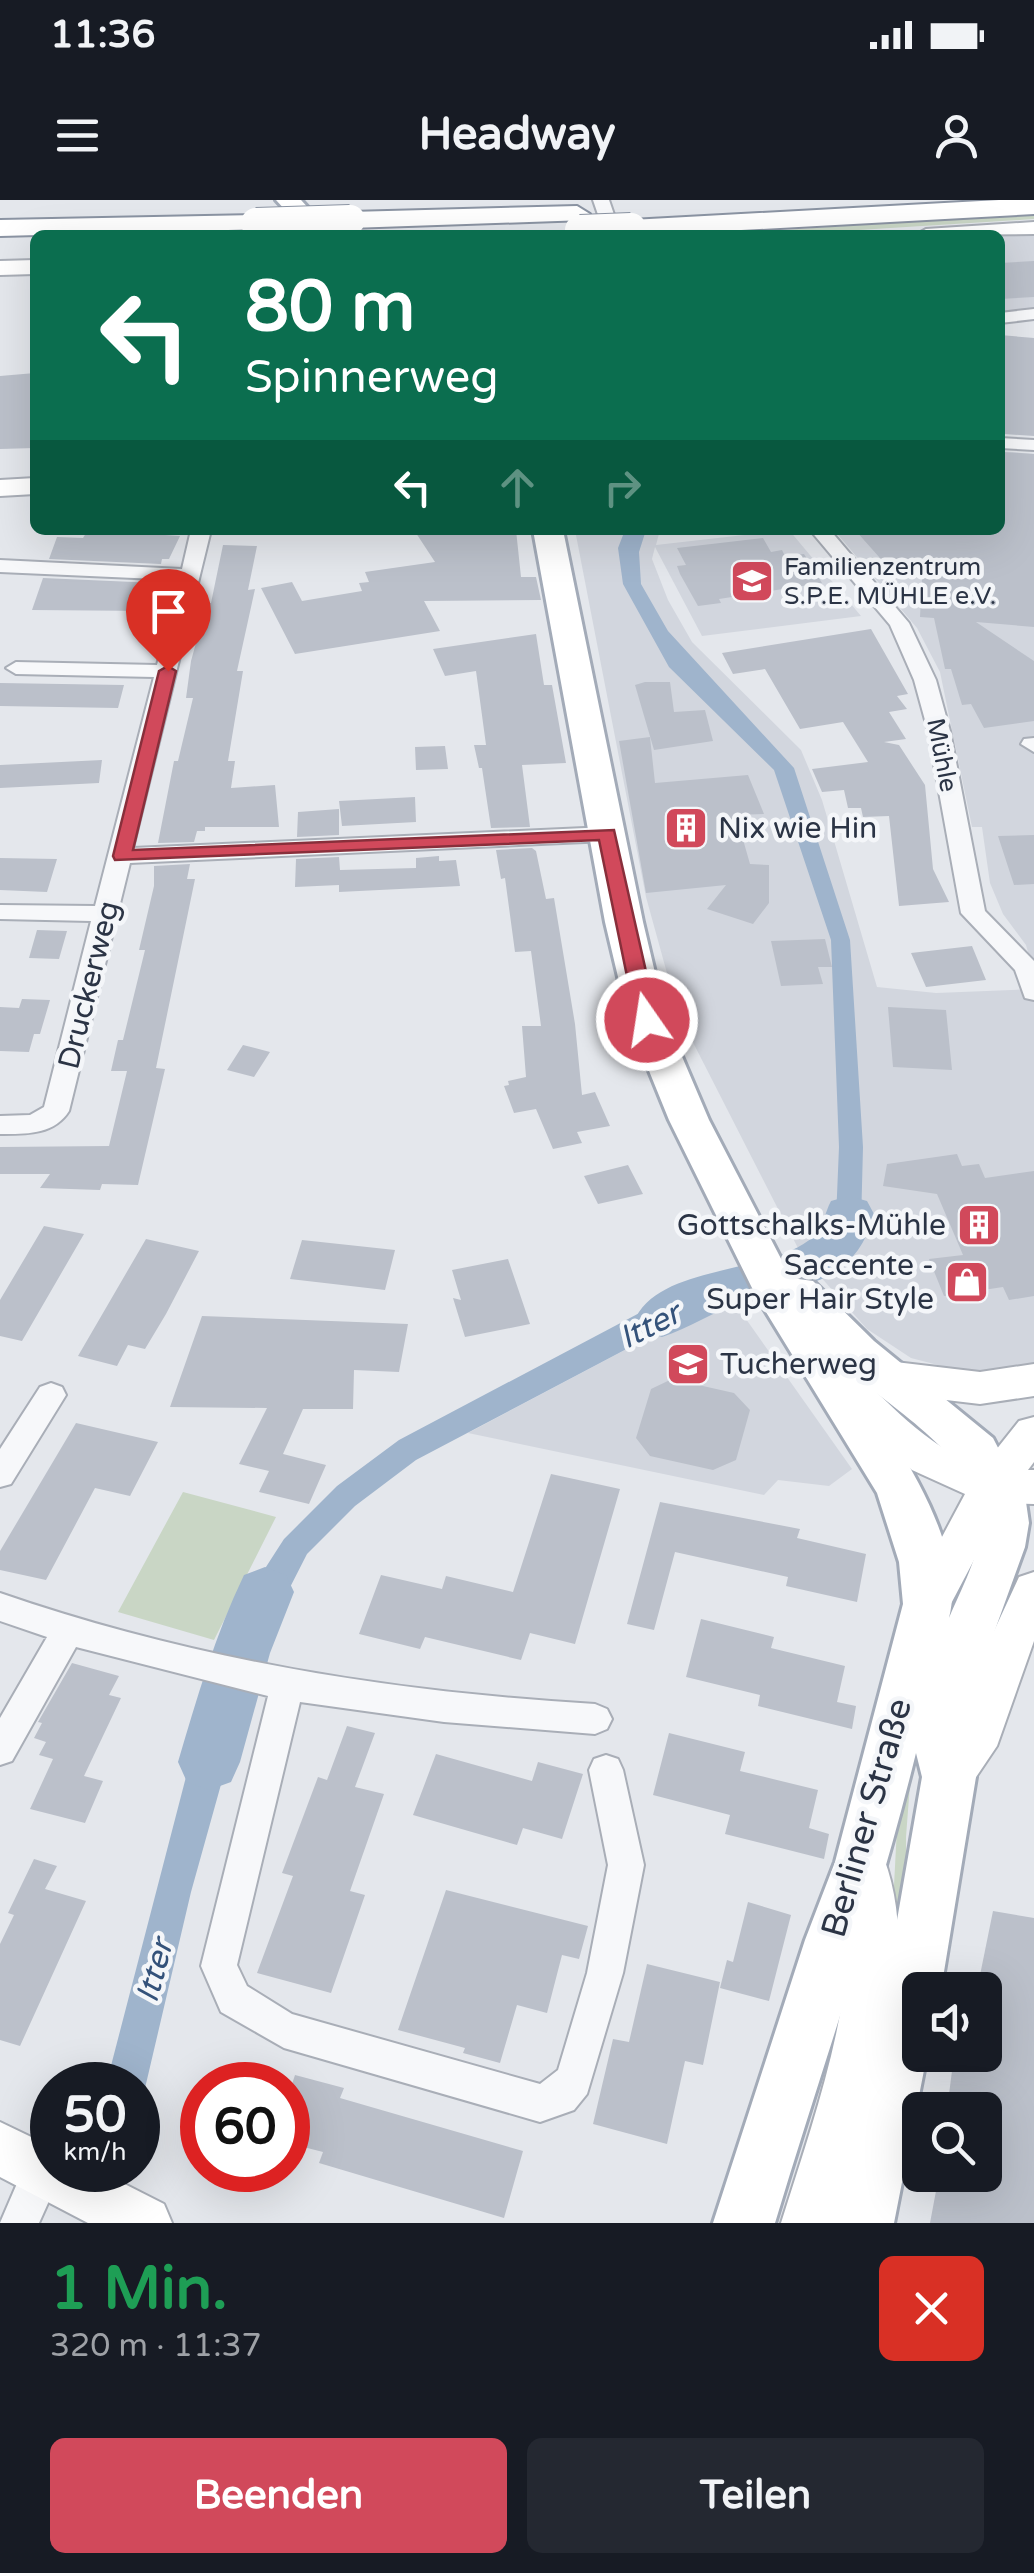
<!DOCTYPE html>
<html lang="de">
<meta charset="utf-8">
<style>
:root{--surface:#171b24;--page:#242831;--text:#f1f3f6;--muted:#9ea1a6;--accent:#d1495b}
body{margin:0;font-family:"Varela Round",sans-serif;background:var(--page);color:var(--text);height:100vh;display:flex;flex-direction:column;font-size:38px;white-space:nowrap}
*{box-sizing:border-box;margin:0}
p{font-size:32px;color:var(--muted)}
.icon{flex:none;width:55px;height:55px;fill:none;stroke:currentColor;stroke-width:2;stroke-linecap:round;stroke-linejoin:round}
.map{position:relative;height:2023px;overflow:hidden}
.panel{display:flex;flex-direction:column;background:var(--surface);flex:1}
.panel>*{flex:none}
.hud{position:absolute;left:30px;top:30px;width:975px;height:305px;border-radius:15px;box-shadow:0 10px 40px #0002;background:#0b6e4f;color:#fff;overflow:hidden}
.fabs{position:absolute;left:902px;top:1772px;display:grid;gap:20px}
.fabs a{display:grid;place-items:center;width:100px;height:100px;border-radius:15px;background:var(--surface);box-shadow:0 10px 40px #0002;font-size:50px}
.speed{position:absolute;left:30px;top:1862px;display:flex;gap:20px;font-size:50px;font-weight:700;text-align:center}
.speed>*{display:grid;place-content:center;width:130px;height:130px;border-radius:50%;background:var(--surface);box-shadow:0 10px 40px #0002;line-height:1}
.speed small{font-size:25px;font-weight:400}
.speed .limit{border:15px solid #d22;background:#fff;color:#111}
.pin{position:absolute;display:grid;place-items:center;width:85px;height:85px;color:#fff;margin:-102px -42px;border-radius:50% 50% 50% 0;rotate:-45deg;box-shadow:0 0 10px #0007}
.pin .icon{rotate:45deg}
.me{position:absolute;width:110px;margin:-55px;rotate:347deg;stroke-linejoin:round;filter:drop-shadow(0 0 8px #0008)}
.turn{display:flex;align-items:center;gap:35px;height:210px;padding:0 50px;font-size:45px}
.turn .icon{width:130px;height:130px;stroke-width:2.5}
.turn b{display:block;font-size:70px;line-height:85px}
.lanes{display:flex;align-items:center;height:95px;padding:0 50px;background:#0003;justify-content:center;gap:50px;direction:ltr}
.lanes .off{opacity:.35}
.round{display:grid;place-items:center;flex:none;width:105px;height:105px;border-radius:15px;background:var(--page)}
.overview{display:flex;align-items:center;justify-content:space-between;height:170px;padding:0 50px}
h1{font-size:60px;font-weight:800;line-height:75px;color:#1e9e55}
.primary-button{display:flex;gap:20px;margin-top:auto;padding:20px 50px}
.primary-button a{flex:1;height:115px;border-radius:15px;background:var(--accent);color:#fff;font-size:40px;font-weight:800;line-height:115px;text-align:center}
.primary-button a+a{background:var(--page);color:var(--text)}
.status{display:flex;justify-content:space-between;align-items:center;height:70px;padding:0 50px;background:var(--surface);direction:ltr}
.status svg{height:28px;fill:currentColor}
header{display:flex;justify-content:space-between;align-items:center;height:130px;padding:0 50px;background:var(--surface);font-size:45px;font-weight:800}
.map>svg:first-child{display:block}
</style>
<div class="status"><b>11:36</b><svg viewBox="0 0 49 12"><path d="M0 12V9h3v3zM5 12V6h3v6zM10 12V3h3v9zM15 12V0h3v12zM26 1h20v11H26zM47 4h2v5h-2z"/></svg></div>
<header><svg class="icon" aria-label="menu" viewBox="0 0 24 24"><path d="M4 6h16M4 12h16M4 18h16"/></svg>Headway<svg class="icon" aria-label="person" viewBox="0 0 24 24"><circle cx="12" cy="8" r="4"/><path d="M4 21q1-7 8-7t8 7"/></svg></header>
<div class="map">
<svg width="1034" height="2023" viewBox="0 0 1034 2023">
<rect width="100%" height="100%" fill="#e4e7ec"/>
<path fill="#d2d6de" d="M1034,34V109L1000,114V36Z
M1000,251L1034,254V773L1026,745L1003,714L990,683L982,627H972L940,472L917,428L834,330H1000Z
M575,330H660L656,345L789,330L861,416L702,436L655,347L652,359L668,400L692,442L801,550L822,600L877,787L936,793L1034,789V1164L998,1172L957,1170L911,1158L867,1129L802,1056L678,813L646,697Z
M729,1095L852,1269L829,1286L778,1280L764,1295L468,1233Z"/>
<path fill="#c9d6c5" d="M1034,14V19L779,35H702Z
M183,1292L276,1317L214,1440L118,1412Z
M971,1353L981,1354L912,1558L906,1637V1708L826,2023L893,1705L899,1589L941,1421Z"/>
<path fill="#9fb4cc" d="M625,330H646L639,352L641,384L668,431L794,568L850,740L863,947L861,1024L843,1062L815,1072L802,1056L824,1044L836,1019L839,947L831,740L774,570L669,467L623,384L618,348Z
M715,1073L729,1095L416,1260L355,1306L307,1354L255,1456L224,1450L255,1384L284,1339L337,1286L399,1240Z
M207,1496L244,1502L191,1692L138,1918V1885H106Z"/>
<g fill="none" stroke-linecap="round" stroke-linejoin="round">
<path fill="#9fb4cc" fill-rule="evenodd" d="M849,996L867,1001L874,1014C855,1086 801,1084 741,1103C713,1111 690,1128 662,1137L643,1131L636,1117C665,1063 772,1075 814,1036C823,1028 825,1012 831,1001Z
M265,1367L286,1375L294,1392L270,1453L240,1562L231,1582L209,1590L187,1582L178,1562C197,1498 215,1435 244,1375Z"/>
</g>
<path fill="#bbc0ca" d="M1034,61V97L1000,99V63Z
M1000,135L1034,138V236L1004,234L1005,217H1000Z
M35,173V248L0,249V176Z
M1003,252L1034,254V427L976,422L1034,461V521L984,528L971,504L962,505L951,469H945L934,418L920,417L922,378L896,376L855,330H1000Z
M88,330H91L180,336L169,359H162L161,364L49,359L57,337L83,338Z
M414,330H516L521,377H536L541,400L424,401L440,431L295,454L261,388L292,382L302,401L362,391L359,383L369,382L365,372L435,362Z
M763,338L771,352L782,350L785,356L804,354L822,383L719,399L721,403L698,406L680,374L677,366L686,365L677,348Z
M223,345L257,346L248,390L255,389L237,471H243L228,561H235L231,588L275,585L279,627H205V631H197L194,642L158,643L174,561H178L193,498H186L191,461L207,403H211Z
M43,378L156,383L149,411L32,410Z
M871,429L908,494L897,496L907,509L889,512L906,539L884,542L899,545L925,585L933,669L949,702L899,706L889,616L863,617L861,608H848L844,590L822,592L812,569L868,562L843,522L800,529L765,469L733,474L722,453Z
M536,434L544,485H552L566,563L522,565L530,627L491,628L482,568H479L474,545H486L476,471L445,476L433,449Z
M645,482H670L674,512L705,510L713,541L654,550L635,485Z
M0,483L124,485L118,508L0,506Z
M650,537L655,583L748,575L764,614L736,615L750,664L769,665V703L753,724L707,709L726,685L646,693L619,541Z
M445,546L448,569L416,570L415,547Z
M102,560L99,583L0,588V565Z
M415,597L416,622L342,626L339,601Z
M339,609V635L297,637L298,612Z
M1034,635V684L1014,685L998,636Z
M532,648L536,651L546,699L554,698L575,824L582,895L595,892L610,926L577,932L582,943L553,949L536,909L514,913L504,886L509,885L508,881L526,877L522,826H541L531,751L515,752L505,678L501,679L496,650Z
M439,656V661L456,660L460,686L339,692V685L295,687L296,659L339,657L340,670L416,668V658Z
M0,658L57,659L47,692L0,690Z
M190,664L187,679H195L156,868L165,869L138,985L102,984L100,990L40,988L50,974H0V947L109,946L127,871H111L118,840H123L145,750H139L154,686V666Z
M37,730L67,731L59,759L29,758Z
M825,739L832,767H818L823,784L781,786L771,741Z
M972,746L986,780L926,787L911,753Z
M22,799L50,800L40,834H34L29,852L0,851V807L19,808Z
M888,807L946,810L952,870L893,867Z
M243,845L270,852L254,877L227,870Z
M957,954L962,966L979,964L985,978L1034,971V1096L1009,1100L1003,1087L944,1096L929,1059L963,1055L937,994L883,986L887,964Z
M628,965L643,994L598,1004L584,976Z
M44,1026L84,1034L22,1141L0,1136V1100Z
M146,1039L199,1051L166,1114L145,1149L128,1145L117,1166L78,1156Z
M302,1040L395,1050L385,1090L290,1079Z
M508,1059L530,1124L465,1137L453,1098L461,1100L452,1070Z
M202,1116L408,1124L399,1172L354,1170L353,1209H303L283,1254L326,1265L309,1304L259,1292L269,1271L239,1264L267,1208L170,1207Z
M672,1179L734,1193L750,1210L736,1260L713,1270L650,1256L636,1238L651,1189Z
M76,1223L158,1242L130,1296L95,1288L46,1380L0,1370V1351Z
M551,1274L620,1289L575,1444L530,1433L521,1460L425,1437L420,1449L359,1434L381,1375L442,1389L446,1376L513,1392Z
M660,1302L800,1329L797,1338L866,1354L857,1402L786,1386L788,1377L675,1352L654,1430L627,1424Z
M701,1419L774,1437L771,1448L845,1466L837,1502L856,1506L852,1529L758,1506L760,1495L686,1477Z
M72,1463L119,1476L109,1495L121,1498L84,1576L103,1581L85,1623L30,1609L53,1559L39,1555L46,1542L34,1538L42,1523L38,1522Z
M347,1526L375,1533L355,1587L384,1594L350,1691L365,1695L331,1793L257,1773L293,1676L282,1673L318,1577L327,1580Z
M669,1533L745,1552L740,1571L818,1590L809,1628L829,1634L824,1659L725,1634L730,1615L653,1595Z
M436,1554L532,1581L538,1562L583,1574L562,1639L523,1628L517,1645L413,1615Z
M34,1659L57,1666L45,1689L86,1701L20,1846L0,1840V1744L14,1715L8,1713Z
M446,1690L588,1726L579,1759L562,1755L547,1813L517,1805L500,1863L463,1853L465,1848L398,1830Z
M748,1702L791,1715L769,1801L720,1788L727,1760L733,1762Z
M993,1711L1034,1718V2023H930L939,1975H985V1910H947L953,1863L958,1855H985V1790H977Z
M647,1764L720,1782L703,1865L685,1861L667,1944L593,1924L613,1839L629,1842Z
M295,1875L344,1888L340,1898L523,1951L504,2018L319,1963L323,1952L288,1943V1896Z"/>
<g fill="none" stroke-linecap="round" stroke-linejoin="round">
<g stroke="#a9aeb7" stroke-width="4">
<path id="minor" d="M593,0H609L621,35H605Z
M1034,109V119L1000,123V113Z
M1000,238L1034,240V250L1000,248Z
M191,330H211L133,648L607,627L618,634L607,641L130,663L69,911C54,935 26,934 0,934V916L30,915L44,907L91,721L0,719V705L95,706L154,477L16,474L6,468L16,462L157,465L179,380L0,372V360L182,369Z
M810,330H830L909,423L936,480L950,531L985,711L1034,761V800L1025,798L1015,770L961,713L928,531L914,480L890,425Z
M1034,538V552L1021,544L1024,539Z
M51,1183L62,1187L66,1195L11,1284L0,1287V1249L40,1187Z
M0,1393C194,1460 390,1492 595,1504L607,1509L612,1519L607,1529L595,1534L444,1522L300,1502L237,1765L247,1786L292,1814L540,1884L558,1870L587,1773L608,1665L589,1570L594,1559L606,1555L618,1559L623,1570L644,1665L623,1773L587,1894L574,1910L540,1922L284,1848L221,1812L201,1766L268,1496L76,1447L12,1561L0,1565V1518L47,1437L0,1421Z
M42,1952L52,1957V1970L62,1972L39,2023H0L28,1958Z"/>
</g>
<g stroke="#a9aeb7" stroke-width="4">
<path id="secondary" d="M1034,22V34L915,35L926,29Z
M35,60V74L0,75V61Z
M35,278V294L0,296V280Z
M887,1161L980,1172L1034,1164V1196L980,1204L887,1193L873,1188L867,1177L873,1166Z
M843,1169L857,1174C894,1207 934,1254 984,1265L1019,1221L1034,1217V1262L1028,1270H1034V1304L1004,1303L944,1417L928,1423L912,1417L906,1404L965,1294L912,1270L829,1196L823,1185L829,1174Z
M1034,1372V1441L997,1546L966,1592L949,1598L932,1592L926,1577L954,1535L974,1474L1019,1377Z
M862,1640L879,1646C930,1760 869,1911 835,2023H781C805,1947 832,1870 844,1791C849,1762 850,1734 848,1706C847,1682 835,1669 845,1646Z
M0,1922L52,1947V1970H97L164,2004L172,2023H88L0,1977Z"/>
</g>
<g stroke="#a3abb8" stroke-width="6">
<path id="primary" d="M276,0H301L333,35H308Z
M533,330H563L643,722L666,819L709,920L791,1078L813,1081L874,1141L993,1238L1026,1302L1029,1323L1025,1347L987,1452L965,1541L976,1577L941,1790H920V1855H927L894,2023H832L889,1766L922,1577L916,1553C877,1712 822,1867 775,2023H713L805,1740L835,1662L903,1404L899,1362L877,1293L755,1094L669,920L628,819L605,722ZM850,1172C892,1208 980,1261 981,1321C981,1354 961,1389 949,1418C969,1341 890,1235 850,1172Z"/>
</g>
<g stroke="#8b94a3" stroke-width="4">
<path id="motorway" d="M999,0H1034V14L650,35H627L618,28L631,20Z
M577,6L590,14L586,20L350,28L337,20L350,12Z
M256,15L265,17L269,23L265,29L0,36V20Z"/>
</g>
<use href="#minor" fill="#f7f8fa" fill-rule="evenodd"/>
<use href="#secondary" fill="#fff" fill-rule="evenodd"/>
<use href="#primary" fill="#fff" fill-rule="evenodd"/>
<use href="#motorway" fill="#fff" fill-rule="evenodd"/>
<g stroke="#8b94a3" stroke-width="32" stroke-linecap="butt">
<path id="motorway-bridge" d="M256,23L350,20
M580,30L631,28"/>
</g>
<use href="#motorway-bridge" stroke="#fff" stroke-width="30"/>
</g>
<path fill="#d1495b" stroke="#882f3b" stroke-width="2.5" d="M168,466L176,471L133,650L614,630L657,820L654,824L647,826L636,820L599,640L115,660L113,656L159,471Z"/>
<defs>
<g id="school-square" transform="scale(2.25)"><rect x="-9" y="-9" width="18" height="18" rx="4" fill="#d1495b" stroke="#f4f6f9"/><path d="M0-5L7-2L0 1L-7-2ZM-4 1L0 2.5L4 1V4Q0 6-4 4Z" fill="#fff"/></g>
<g id="building-square" transform="scale(2.25)"><rect x="-9" y="-9" width="18" height="18" rx="4" fill="#d1495b" stroke="#f4f6f9"/><path d="M-4-6H4V6H1V3H-1V6H-4ZM-2.5-4.3h1.7v1.8h-1.7ZM.8-4.3h1.7v1.8H.8ZM-2.5-1h1.7V.8h-1.7ZM.8-1h1.7V.8H.8Z" fill="#fff"/></g>
<g id="shop-square" transform="scale(2.25)"><rect x="-9" y="-9" width="18" height="18" rx="4" fill="#d1495b" stroke="#f4f6f9"/><path d="M-5-2.5h2.3a2.7 3.5 0 0 1 5.4 0H5L5.5 6h-11ZM-1.5-2.5h3a1.5 2.3 0 0 0-3 0Z" fill="#fff"/></g>
</defs>
<g fill-rule="evenodd">
<use href="#school-square" x="752" y="381"/>
<use href="#building-square" x="686" y="628"/>
<use href="#building-square" x="979" y="1025"/>
<use href="#shop-square" x="967" y="1082"/>
<use href="#school-square" x="688" y="1164"/>
</g>
<g text-anchor="middle" dominant-baseline="central" stroke-width="9" stroke-linejoin="round" paint-order="stroke">
<g font-size="25" fill="#2b3445" stroke="#f4f6f9" text-anchor="start">
<text x="784" y="367">Familienzentrum<tspan x="784" dy="29">S.P.E. MÜHLE e.V.</tspan></text>
</g>
<g font-size="25" fill="#2b3445" stroke="#f4f6f9">
<text transform="translate(942 555) rotate(79)">Mühle</text>
</g>
<g font-size="30" fill="#2b3445" stroke="#f4f6f9" text-anchor="start">
<text x="718" y="628">Nix wie Hin</text>
<text x="946" y="1025" text-anchor="end">Gottschalks-Mühle</text>
<text x="934" y="1065" text-anchor="end">Saccente -<tspan x="934" dy="34">Super Hair Style</tspan></text>
<text x="720" y="1164">Tucherweg</text>
</g>
<g font-size="30" fill="#2b3445" stroke="#f4f6f9">
<text transform="translate(89 785) rotate(-76)">Druckerweg</text>
</g>
<g font-size="32" font-style="italic" fill="#34527a" stroke="#f4f6f9">
<text transform="translate(650 1126) rotate(-27)">Itter</text>
<text transform="translate(155 1771) rotate(-75)">Itter</text>
</g>
<g font-size="35" fill="#2b3445" stroke="#f4f6f9">
<text transform="translate(867 1618) rotate(-74)">Berliner Straße</text>
</g>
</g>
</svg>
<div class="fabs">
<a><svg class="icon" aria-label="sound" viewBox="0 0 24 24"><path d="M4 9h4l5-4v14l-5-4H4zM17 9q2 3 0 6"/></svg></a>
<a><svg class="icon" aria-label="search" viewBox="0 0 24 24"><circle cx="10" cy="10" r="6"/><path d="M15 15l6 6"/></svg></a>
</div>
<div class="speed"><div>50<small>km/h</small></div><div class="limit">60</div></div>
<div class="pin" style="left:168px;top:471px;background:#d93025"><svg class="icon" aria-label="arrive" viewBox="0 0 24 24"><path d="M6 21V4h12l-3 4 3 4H6"/></svg></div>
<svg class="me" style="left:647px;top:820px" viewBox="-20 -20 40 40"><circle r="17" fill="#d1495b" stroke="#fff" stroke-width="3"/><path d="M0-11L8 9 0 5-8 9z" fill="#fff"/></svg>
<div class="hud">
<div class="turn"><svg class="icon" aria-label="left" viewBox="0 0 24 24"><path d="M17 20v-9H6M10 6l-5 5 5 5"/></svg><div><b>80 m</b>Spinnerweg</div></div>
<div class="lanes"><svg class="icon" aria-label="left" viewBox="0 0 24 24"><path d="M17 20v-9H6M10 6l-5 5 5 5"/></svg><svg class="icon off" aria-label="ahead" viewBox="0 0 24 24"><path d="M12 20V5M6 11l6-6 6 6"/></svg><svg class="icon off" aria-label="right" viewBox="0 0 24 24"><path d="M7 20v-9h11M14 6l5 5-5 5"/></svg></div>
</div>
</div>
<section class="panel">
<div class="overview"><div><h1>1 Min.</h1><p>320 m · 11:37</p></div><a class="round" style="background:#d93025;color:#fff"><svg class="icon" aria-label="close" viewBox="0 0 24 24"><path d="M6 6l12 12M18 6L6 18"/></svg></a></div>
<div class="primary-button"><a>Beenden</a><a>Teilen</a></div>
</section>
